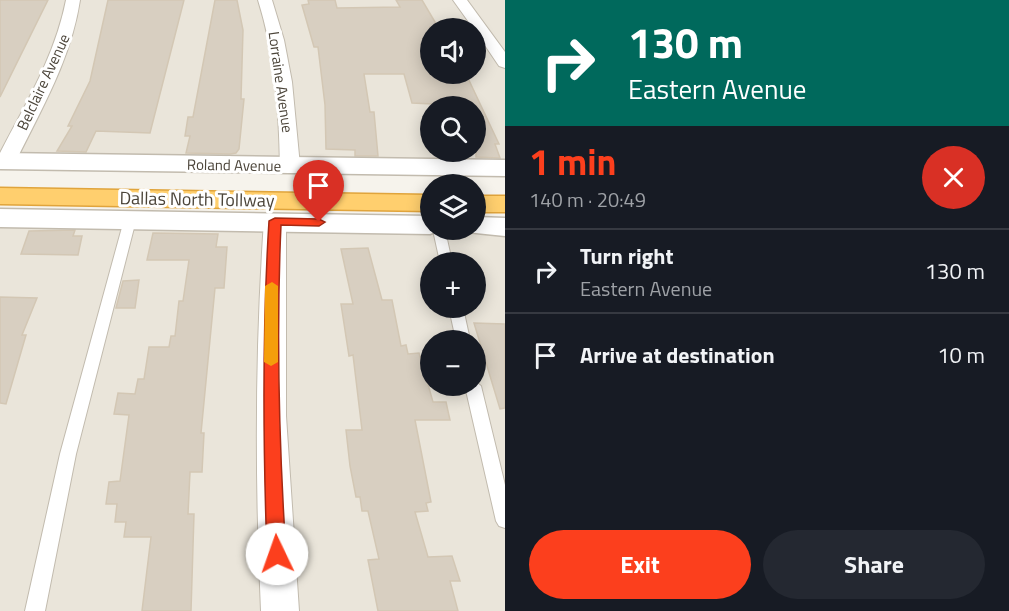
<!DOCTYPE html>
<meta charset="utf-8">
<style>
:root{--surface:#171b24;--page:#242831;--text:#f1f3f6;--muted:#9ea1a6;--line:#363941;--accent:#fc3f1d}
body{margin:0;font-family:"Titillium Web",sans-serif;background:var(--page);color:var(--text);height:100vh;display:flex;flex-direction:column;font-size:22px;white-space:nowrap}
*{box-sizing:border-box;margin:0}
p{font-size:20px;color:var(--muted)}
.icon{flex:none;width:33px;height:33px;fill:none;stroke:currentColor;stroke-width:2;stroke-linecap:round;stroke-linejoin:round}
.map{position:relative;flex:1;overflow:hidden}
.panel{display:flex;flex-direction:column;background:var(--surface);width:504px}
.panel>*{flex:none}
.guide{background:#00695c;color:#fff;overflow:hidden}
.fabs{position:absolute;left:420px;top:18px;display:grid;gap:12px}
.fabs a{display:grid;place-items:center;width:66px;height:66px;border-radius:50%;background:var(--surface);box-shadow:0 3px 15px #0003;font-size:30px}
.pin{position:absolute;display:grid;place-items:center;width:51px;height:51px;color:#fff;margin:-62px -26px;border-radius:50% 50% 50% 0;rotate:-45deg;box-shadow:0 0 6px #0007}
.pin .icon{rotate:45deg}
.me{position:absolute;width:66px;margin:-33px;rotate:357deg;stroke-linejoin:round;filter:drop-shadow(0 0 4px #0008)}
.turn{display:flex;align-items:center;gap:21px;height:126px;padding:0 24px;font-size:27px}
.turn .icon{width:78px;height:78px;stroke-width:2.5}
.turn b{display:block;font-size:42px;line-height:51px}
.round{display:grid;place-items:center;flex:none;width:63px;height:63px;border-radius:32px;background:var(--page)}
.head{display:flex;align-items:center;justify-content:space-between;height:102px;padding:0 24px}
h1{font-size:36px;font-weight:700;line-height:45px;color:var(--accent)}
.cta{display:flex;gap:12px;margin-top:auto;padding:12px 24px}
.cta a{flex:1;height:69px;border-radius:36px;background:var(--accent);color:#fff;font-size:24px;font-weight:700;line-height:69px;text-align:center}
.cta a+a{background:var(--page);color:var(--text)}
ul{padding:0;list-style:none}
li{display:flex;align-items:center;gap:18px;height:84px;padding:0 24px;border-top:2px solid var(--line)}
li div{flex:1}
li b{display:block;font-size:22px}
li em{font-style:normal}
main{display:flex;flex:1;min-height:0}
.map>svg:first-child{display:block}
</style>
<main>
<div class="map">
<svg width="505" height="611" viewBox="0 0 505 611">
<rect width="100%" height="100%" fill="#f6f3ec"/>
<path fill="#eae5da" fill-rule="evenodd" d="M0,0H505V162L0,155ZM430,28H476V74H430ZM430,106H476V152H430Z
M0,226L505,235V611H0ZM430,262H476V308H430ZM430,340H476V386H430Z"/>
<path fill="#d8cfc1" stroke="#d3c7b4" stroke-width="1.5" d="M0,0H48L0,97Z
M108,0H184L150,133L96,131L86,152L57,151L72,126H68L90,81Z
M215,0H237L243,30L241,99H244L239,149L236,153L230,154L186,153L190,136H185L188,117H193Z
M308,0H335L337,8L400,7L396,0H422L438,27H430V74H466L499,144H495L500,158L476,157V106L412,103L404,74H364L370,112H374L378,156H355V150L326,149L325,105L318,47H314L302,5L309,4Z
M75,230L73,236H82L78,255L21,254L29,231Z
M153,233L218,234L216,247H227L224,288H215L201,433H204L202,472H190L188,514H194L191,611H142L151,537H124L126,522H115L117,504H106L109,482L120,481L129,415L114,414L118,393L135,394L138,379H144L149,347H169L171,336H175L179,301H183L189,260H147Z
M368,248L382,300H392L401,346L406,345L408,354L419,353L433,402H446L450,420H415L431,502L426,503L428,511L415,512L428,557L452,556L460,581H450L458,611H378L368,560L379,559L368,511H362L360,497H356L350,466L346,430H362L353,355L349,356L341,304H353L341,249Z
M139,280L135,308H116L123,281Z
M0,297L37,298L22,335H26L6,404L0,403Z
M474,323L505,324V408L500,409Z"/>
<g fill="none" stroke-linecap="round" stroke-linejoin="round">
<g stroke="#c2bbae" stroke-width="2">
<path id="service" d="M130,216L136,220L76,454L45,611H25L60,454L124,220Z
M433,230H445L452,262H440Z
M449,308H463L470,340H456Z
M476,382L481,386L505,485V528L499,526L496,521L465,386H476Z"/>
</g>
<g stroke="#c2bbae" stroke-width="2">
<path id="minor" d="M66,0H80C71,59 42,108 16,161L13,165L0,166V153C26,103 55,56 66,0Z
M258,0H272L284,40L292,82L300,166L297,170H283L280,166C279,109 275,54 258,0Z
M453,0H467L505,52V68L499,66L476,32V28H473Z
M275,214L283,216L286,221V416L299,611H261C255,481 255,351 264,221L267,216Z"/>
</g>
<g stroke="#c2bbae" stroke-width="3">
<path id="tertiary" d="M0,153L505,160V176L0,169Z
M0,209L430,216V230H441L430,234L0,227Z
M476,217L505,218V236L466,232L464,230H476Z"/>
</g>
<g stroke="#e0a43c" stroke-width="3">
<path id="motorway" d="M0,188L430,195V211L0,204Z
M476,196H505V212H476Z"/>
</g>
<use href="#service" fill="#fff" fill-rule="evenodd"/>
<use href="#minor" fill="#fff" fill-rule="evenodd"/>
<use href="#tertiary" fill="#fff" fill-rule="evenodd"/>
<use href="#motorway" fill="#ffcf6e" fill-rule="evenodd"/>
</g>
<path fill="#fc3f1d" stroke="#a42913" stroke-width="1.5" d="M275,218L319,219L325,222L319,226L281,225C276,335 279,444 286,554L283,559L277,561L270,559L267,554C263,443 262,332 269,221Z"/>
<path fill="#f59e0b" d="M272,282L278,286V362L271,366L264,362L265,286Z"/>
<g text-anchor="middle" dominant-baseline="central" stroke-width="6" stroke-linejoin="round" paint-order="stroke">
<g font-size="15" fill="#4b4439" stroke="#fff">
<text transform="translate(43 82) rotate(-65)">Belclaire Avenue</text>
<text transform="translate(281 82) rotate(82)">Lorraine Avenue</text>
<text transform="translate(234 165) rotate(1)">Roland Avenue</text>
</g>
<g font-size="18" fill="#4b4439" stroke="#fff">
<text transform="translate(197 199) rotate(1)">Dallas North Tollway</text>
</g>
</g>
</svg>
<div class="fabs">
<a><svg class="icon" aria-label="sound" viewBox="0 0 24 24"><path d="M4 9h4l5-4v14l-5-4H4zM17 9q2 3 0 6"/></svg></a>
<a><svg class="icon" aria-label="search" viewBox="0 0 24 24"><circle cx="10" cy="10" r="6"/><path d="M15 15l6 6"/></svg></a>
<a><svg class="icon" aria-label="layers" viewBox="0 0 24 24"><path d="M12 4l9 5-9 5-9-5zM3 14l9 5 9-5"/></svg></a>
<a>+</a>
<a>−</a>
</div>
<div class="pin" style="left:319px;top:222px;background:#d93025"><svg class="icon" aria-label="arrive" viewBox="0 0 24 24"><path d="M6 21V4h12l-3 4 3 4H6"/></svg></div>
<svg class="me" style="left:277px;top:554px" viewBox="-20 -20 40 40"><circle r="19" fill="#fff"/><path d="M0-13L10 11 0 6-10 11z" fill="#fc3f1d"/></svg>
</div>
<section class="panel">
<div class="guide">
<div class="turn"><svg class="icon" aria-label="right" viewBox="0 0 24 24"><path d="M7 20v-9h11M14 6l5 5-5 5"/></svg><div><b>130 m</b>Eastern Avenue</div></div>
</div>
<div class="head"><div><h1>1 min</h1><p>140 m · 20:49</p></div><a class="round" style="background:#d93025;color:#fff"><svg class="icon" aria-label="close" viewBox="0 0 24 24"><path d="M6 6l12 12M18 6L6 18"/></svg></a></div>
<ul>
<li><svg class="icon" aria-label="right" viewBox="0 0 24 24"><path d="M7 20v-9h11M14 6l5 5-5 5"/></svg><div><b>Turn right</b><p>Eastern Avenue</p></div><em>130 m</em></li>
<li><svg class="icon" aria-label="arrive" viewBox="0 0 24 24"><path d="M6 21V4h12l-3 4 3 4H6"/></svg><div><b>Arrive at destination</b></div><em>10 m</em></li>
</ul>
<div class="cta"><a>Exit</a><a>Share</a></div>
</section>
</main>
